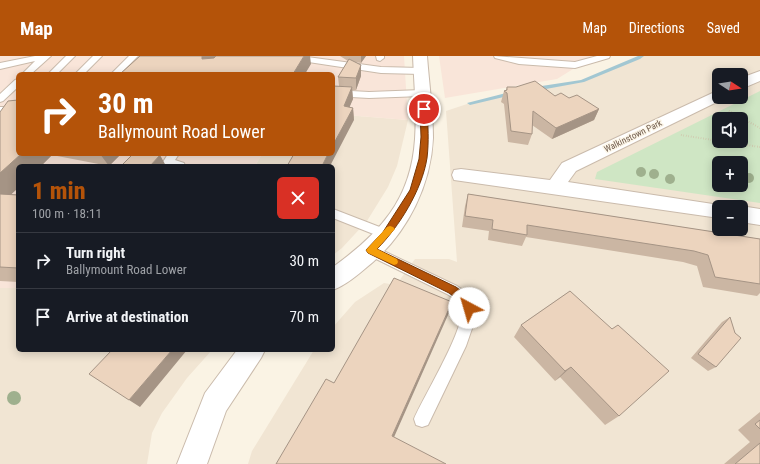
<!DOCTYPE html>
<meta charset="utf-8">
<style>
:root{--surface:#171b24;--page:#20242c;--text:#f1f3f6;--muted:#9ea1a6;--line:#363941;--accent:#b45309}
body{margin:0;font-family:"Roboto Condensed",sans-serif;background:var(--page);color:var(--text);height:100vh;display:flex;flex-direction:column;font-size:15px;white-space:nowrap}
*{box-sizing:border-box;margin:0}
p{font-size:13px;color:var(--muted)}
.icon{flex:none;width:22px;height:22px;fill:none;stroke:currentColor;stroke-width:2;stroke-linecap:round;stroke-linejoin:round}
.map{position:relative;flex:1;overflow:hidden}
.sheet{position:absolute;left:16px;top:108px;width:319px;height:188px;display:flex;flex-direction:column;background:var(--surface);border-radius:6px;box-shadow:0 2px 10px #0003}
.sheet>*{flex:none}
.top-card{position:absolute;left:16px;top:16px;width:319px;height:84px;border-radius:6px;box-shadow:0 2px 10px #0003;background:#b45309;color:#fff;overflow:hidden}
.needle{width:26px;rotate:102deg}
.fabs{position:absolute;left:712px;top:12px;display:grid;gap:8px}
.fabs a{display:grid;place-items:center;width:36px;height:36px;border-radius:6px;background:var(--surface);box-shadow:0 2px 10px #0003;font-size:20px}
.pin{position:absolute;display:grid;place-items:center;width:34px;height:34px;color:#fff;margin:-17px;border:2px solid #fff;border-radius:50%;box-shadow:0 1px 4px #0007}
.me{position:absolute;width:44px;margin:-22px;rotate:321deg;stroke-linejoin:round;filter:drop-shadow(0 0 3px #0008)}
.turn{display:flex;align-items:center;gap:14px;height:84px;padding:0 16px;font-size:18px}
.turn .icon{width:52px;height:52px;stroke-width:2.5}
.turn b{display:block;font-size:28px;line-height:34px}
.round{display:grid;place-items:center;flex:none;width:42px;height:42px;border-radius:6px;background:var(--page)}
.summary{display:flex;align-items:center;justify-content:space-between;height:68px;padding:0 16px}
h1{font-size:24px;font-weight:800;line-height:30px;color:var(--accent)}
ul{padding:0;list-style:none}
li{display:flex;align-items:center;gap:12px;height:56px;padding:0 16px;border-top:1px solid var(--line)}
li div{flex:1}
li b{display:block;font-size:15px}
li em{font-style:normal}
header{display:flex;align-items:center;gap:24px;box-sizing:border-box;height:56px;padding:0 20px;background:var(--accent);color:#fff}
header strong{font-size:19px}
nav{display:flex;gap:22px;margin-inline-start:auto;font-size:14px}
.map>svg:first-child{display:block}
</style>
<header>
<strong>Map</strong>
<nav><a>Map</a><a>Directions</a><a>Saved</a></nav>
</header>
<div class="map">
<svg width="760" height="408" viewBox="0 0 760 408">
<rect width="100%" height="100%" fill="#faf3e4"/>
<path fill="#f1e5d3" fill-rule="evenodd" d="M641,0H760V408H248L252,395L314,294H333V271L355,246L384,227L396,229L415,203H449L457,206L446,55L470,47L494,41L582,25L638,2ZM719,19H741V41H719ZM719,63H741V85H719ZM719,107H741V129H719ZM719,151H741V173H719Z
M333,58L408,64L397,110L388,131L367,165L342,192L333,199V110H255L262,98H333Z
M0,232H18V294H212L187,322L162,357L152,377L147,408H0Z"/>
<path fill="#f9e5d9" d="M0,0H404L408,64L333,58V18H18V98H262L255,110H18V232H0Z
M439,0H594L557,23L445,42Z"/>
<path fill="#cfe6c4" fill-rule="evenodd" d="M760,35V147L595,123L597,116ZM719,63H741V85H719ZM719,107H741V129H719Z"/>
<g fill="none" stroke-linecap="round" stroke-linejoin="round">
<path fill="#a2c7d2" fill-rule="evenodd" d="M638,0H644L640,3L584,26L535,35L532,33L535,31L581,24Z
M514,35L516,36V38L470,49L467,47Z"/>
<g stroke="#cabbac" stroke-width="2">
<path id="service" d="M35,0H51L31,18H22L35,5L0,13V7Z
M66,0H75L57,18H48Z
M93,0H102L84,18H75Z
M129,0H138L120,18H111Z
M278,0H300L381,11L421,12L425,15L421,18L381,17L282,2Z
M376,0H384V2L380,5L377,4Z
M494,0L575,6L597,0H610L609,2L575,12L519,8L495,2Z
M18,23V31L3,45L0,46V38L15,24Z
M333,34L369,36L422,34L427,37L422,40L369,42L333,40Z
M0,51H18V57H0Z
M168,98H179L175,104L184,107L185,110L164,109L163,106Z
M333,153L390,175L392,178L390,181L386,183L333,162Z
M371,189L457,230L470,239L476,252V261L466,290L428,369L422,371L416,369L414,363C422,343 469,267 461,250C459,245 452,241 447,238L366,198L365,194L366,190Z"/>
</g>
<g stroke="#cabbac" stroke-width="2">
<path id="minor" d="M760,15V25L741,33V22Z
M719,34V41H725V42L576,115L568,126L726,150L727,151H719V162L461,125L454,124L452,119L454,114L461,113L550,124L562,107Z
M741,150L760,153V169L741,166V151H739Z"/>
</g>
<g stroke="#cabbac" stroke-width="2">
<path id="tertiary" d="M413,0H427C429,27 433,55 433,82C431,129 408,175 373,206C361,216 348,228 333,234V211C380,177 411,144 415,83C417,55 414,27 413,0Z
M237,294H265L261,302L226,355L207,408H177L205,337Z"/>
</g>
<path stroke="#d1b8a2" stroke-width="2" stroke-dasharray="0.5 2" stroke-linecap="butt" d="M729,55L760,72
M681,79L719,85
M720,85L760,91"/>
<use href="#service" fill="#fff" fill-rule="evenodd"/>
<use href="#minor" fill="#fff" fill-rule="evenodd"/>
<use href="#tertiary" fill="#fff" fill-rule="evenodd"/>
</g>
<g fill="#9fb08e">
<circle cx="641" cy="116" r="5"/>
<circle cx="654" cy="118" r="5"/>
<circle cx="749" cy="122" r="5"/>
<circle cx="670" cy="123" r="5"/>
<circle cx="14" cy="342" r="7"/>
</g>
<path fill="#cbb6a3" d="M340,0H366L361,7L355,6L361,9V20L356,34H352L353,43L349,51L353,52L354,64L339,30L338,21L348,5Z
M507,31L569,42L599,53L594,64L552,83L532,69V78L528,89L508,86L504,48L501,46L504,35L506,34Z
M0,56L18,98H121L109,110L52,99L41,110H18V132L11,138L18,139V226L0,225Z
M244,98H258L257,100Z
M468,138L760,183V237L757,240L703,231L697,210L683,206L526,181L522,190L488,184L489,175L462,171L465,150Z
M570,235L619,360L605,369L560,321L555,325L514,281L521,269Z
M730,261L716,311L708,315L691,302L722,266Z
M760,356V408H724L750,386L738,374Z"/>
<path fill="#a59485" d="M202,0H223L208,17L202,3Z
M304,0H310L311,8L305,18H293Z
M361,0H366L361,7Z
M361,9V20L356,34V22Z
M352,31L353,43L345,62L344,50Z
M353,52L354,64L330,110H322L328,98H333V89Z
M599,53L594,64L552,83L556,72Z
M21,98H51L52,99L41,110H18V132L0,149V117Z
M100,98H121L109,110Z
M160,99L166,110H150Z
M452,246L448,259L391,388L392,380Z
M172,294H187L140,351L129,344Z
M571,311L560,321L555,325L565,315Z"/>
<path fill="#ecd4be" stroke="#a59485" d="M140,0H202V3L214,2L216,0H304L293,18H120Z
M349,3L361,9L356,22L338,21Z
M535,25L555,40L561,37L569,42L577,39L599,53L556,72L533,55L532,78L511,75L507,37L504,35L507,34V31H516Z
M333,30L352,31L344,50L353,52L333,89Z
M18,44V98H21L0,117V56L8,45Z
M133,98H156L160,99L150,110H121Z
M294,98H328L322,110H287Z
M0,138L18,139V212L0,211Z
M468,138L760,183V228L715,221L708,199L694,195L527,169V179L492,173L493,164L465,160Z
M394,222L452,246L392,380L446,408H276L326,323L334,327Z
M570,235L612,273L618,269L669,315L619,360L571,311L565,315L521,269Z
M730,261L735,277L741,282L716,311L698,298Z
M112,294H172L129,344L89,318Z
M760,364V373L755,368Z
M760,387V408H735Z"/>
<path fill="#b45309" stroke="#753606" d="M424,51L427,53C428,69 429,86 427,102C422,134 399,171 377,193L456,231L468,240L474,252L472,255L469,257L465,255L461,246L449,237L368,197L366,194L383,176L410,134L419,103L421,81L420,53Z"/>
<path fill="#f59e0b" d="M390,170L393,171L395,173L393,175L377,193L397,203L398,206L397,208L394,209L368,197L366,194L387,171Z"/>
<g text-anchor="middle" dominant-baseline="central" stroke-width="3" stroke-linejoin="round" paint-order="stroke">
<g font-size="9" fill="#705c4c" stroke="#fdf7ea">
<text transform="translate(633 80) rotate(-26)">Walkinstown Park</text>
</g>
</g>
</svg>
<div class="fabs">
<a><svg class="needle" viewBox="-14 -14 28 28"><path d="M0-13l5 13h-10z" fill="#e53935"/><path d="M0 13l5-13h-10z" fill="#9ea1a6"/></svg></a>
<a><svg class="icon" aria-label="sound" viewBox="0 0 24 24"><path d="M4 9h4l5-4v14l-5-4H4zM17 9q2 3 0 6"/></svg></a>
<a>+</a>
<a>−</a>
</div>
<div class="pin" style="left:424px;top:53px;background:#d93025"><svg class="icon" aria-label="arrive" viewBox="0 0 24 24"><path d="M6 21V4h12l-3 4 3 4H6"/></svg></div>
<svg class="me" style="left:469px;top:252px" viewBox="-20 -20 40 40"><circle r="19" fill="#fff"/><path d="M0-13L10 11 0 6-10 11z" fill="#b45309"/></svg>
<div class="top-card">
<div class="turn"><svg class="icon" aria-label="right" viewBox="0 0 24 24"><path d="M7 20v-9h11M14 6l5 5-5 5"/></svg><div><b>30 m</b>Ballymount Road Lower</div></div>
</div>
<section class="sheet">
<div class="summary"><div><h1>1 min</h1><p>100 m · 18:11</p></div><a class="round" style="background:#d93025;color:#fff"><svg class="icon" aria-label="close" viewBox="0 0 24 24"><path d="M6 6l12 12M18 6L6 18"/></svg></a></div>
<ul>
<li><svg class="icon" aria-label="right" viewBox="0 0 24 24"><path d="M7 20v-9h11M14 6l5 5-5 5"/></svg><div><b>Turn right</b><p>Ballymount Road Lower</p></div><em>30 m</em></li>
<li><svg class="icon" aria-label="arrive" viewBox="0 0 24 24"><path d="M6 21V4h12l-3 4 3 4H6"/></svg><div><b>Arrive at destination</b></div><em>70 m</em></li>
</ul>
</section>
</div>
